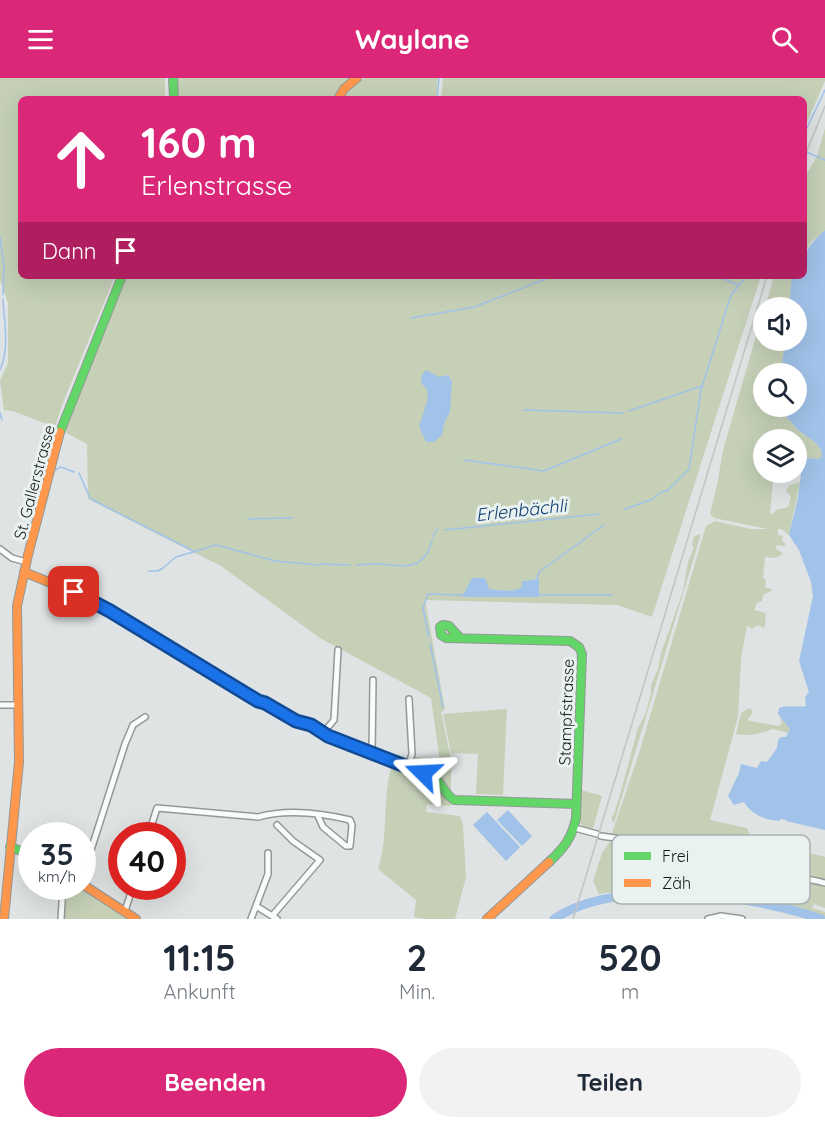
<!DOCTYPE html>
<html lang="de">
<meta charset="utf-8">
<style>
:root{--surface:#fff;--page:#f2f2f3;--text:#1f2937;--muted:#747a83;--accent:#db2777}
body{margin:0;font-family:Quicksand,sans-serif;background:var(--page);color:var(--text);height:100vh;display:flex;flex-direction:column;font-size:22px;white-space:nowrap}
*{box-sizing:border-box;margin:0}
p{font-size:20px;color:var(--muted)}
.icon{flex:none;width:33px;height:33px;fill:none;stroke:currentColor;stroke-width:2;stroke-linecap:round;stroke-linejoin:round}
.map{position:relative;height:841px;overflow:hidden}
.side{display:flex;flex-direction:column;background:var(--surface);flex:1}
.side>*{flex:none}
.top-card{position:absolute;left:18px;top:18px;width:789px;height:183px;border-radius:9px;box-shadow:0 6px 24px #0002;background:#db2777;color:#fff;overflow:hidden}
.fabs{position:absolute;left:753px;top:219px;display:grid;gap:12px}
.fabs a{display:grid;place-items:center;width:54px;height:54px;border-radius:50%;background:var(--surface);box-shadow:0 6px 24px #0002;font-size:30px}
.speed{position:absolute;left:18px;top:744px;display:flex;gap:12px;font-size:30px;font-weight:700;text-align:center}
.speed>*{display:grid;place-content:center;width:78px;height:78px;border-radius:50%;background:var(--surface);box-shadow:0 6px 24px #0002;line-height:1}
.speed small{font-size:15px;font-weight:400}
.speed .limit{border:9px solid #d22;background:#fff;color:#111}
.pin{position:absolute;display:grid;place-items:center;width:51px;height:51px;color:#fff;margin:-26px;border-radius:12px;box-shadow:0 3px 9px #0006}
.me{position:absolute;width:66px;margin:-33px;rotate:291deg;stroke-linejoin:round;filter:drop-shadow(0 0 4px #0008)}
.turn{display:flex;align-items:center;gap:21px;height:126px;padding:0 24px;font-size:27px}
.turn .icon{width:78px;height:78px;stroke-width:2.5}
.turn b{display:block;font-size:42px;line-height:51px}
.then{display:flex;align-items:center;height:57px;padding:0 24px;background:#0003;gap:12px;font-size:22px}
.eta{display:flex;justify-content:space-evenly;align-items:center;height:102px;text-align:center}
.eta b{font-size:36px;font-weight:700;line-height:42px}
.cta{display:flex;gap:12px;margin-top:auto;padding:12px 24px}
.cta a{flex:1;height:69px;border-radius:36px;background:var(--accent);color:#fff;font-size:24px;font-weight:700;line-height:69px;text-align:center}
.cta a+a{background:var(--page);color:var(--text)}
header{display:flex;justify-content:space-between;align-items:center;height:78px;padding:0 24px;background:var(--accent);color:#fff;font-size:27px;font-weight:700}
.map>svg:first-child{display:block}
</style>
<header><svg class="icon" aria-label="menu" viewBox="0 0 24 24"><path d="M4 6h16M4 12h16M4 18h16"/></svg>Waylane<svg class="icon" aria-label="search" viewBox="0 0 24 24"><circle cx="10" cy="10" r="6"/><path d="M15 15l6 6"/></svg></header>
<div class="map">
<svg width="825" height="841" viewBox="0 0 825 841">
<rect width="100%" height="100%" fill="#dfe3e3"/>
<path fill="#c5d0b7" fill-rule="evenodd" d="M0,0H165V21H21V198H115L62,327L55,349L13,333L4,332L0,303L8,285V225L0,202Z
M176,0H352L333,21H176Z
M364,0H438L436,21H342Z
M443,0H825V3L804,51V21H441Z
M825,50V152L810,165L804,177V101L817,78Z
M122,198H761L652,539L617,527L425,522L445,631L441,634L451,681V716L454,722L450,728L427,726L426,734L460,738L463,747L466,799L455,841H425L414,839L416,822L378,791C389,758 382,724 391,690L397,689L419,698L421,692L412,688L415,679L440,684L431,620L320,560L221,488L88,421L87,366L61,352ZM485,500L488,511C498,512 515,515 522,509V503L538,501L539,519H462Z
M774,198H793L789,229L765,230Z
M763,234L764,262L785,263L781,295L764,296V328L778,329L798,352L816,365L821,372L822,378L819,381L807,380L797,376L796,362H764V394L776,395L770,402L773,404L770,435L773,436L776,432L788,429L791,419L786,412L790,407L800,404L789,457L782,451H778V457L783,458L782,463L786,466L784,468L777,467L776,471L783,475C778,481 771,480 765,479L763,500L766,502L765,509L773,512L763,517L762,523L757,525L754,532L766,535L765,548L764,550L758,547L752,551L747,547L741,581L738,639L710,742L747,750L749,755L741,777L758,783L765,778L766,769L782,774L791,770L825,779V802L797,797L702,795L687,790L639,763L612,755L640,672L706,448L715,443L750,451H768L714,440L710,436L718,402L723,372Z
M701,456L614,745L613,744L611,740L614,736L621,713L638,650L645,637L651,616V607L658,591L661,575L683,513L688,484L694,470L692,467L694,458Z
M749,630L752,632V636L748,641L749,643L778,648L782,645L779,637L790,651L788,655L773,651C760,655 750,659 736,656L741,635Z
M507,631L503,717L476,716L478,676L451,675L443,636Z
M581,712L602,718L593,751L583,748L579,744Z
M611,762L632,765L692,797L702,799L791,800L825,807V830L814,826L812,830L825,834V839C800,830 774,825 748,821C695,811 652,807 599,816L593,803L602,775Z
M81,808L127,841H63L64,809Z"/>
<path fill="#a1c2e9" d="M825,152V752L786,743V742L780,741V743C765,742 752,737 744,724L734,727L728,718L739,695L741,686L757,690L761,683L767,684L777,670L778,662L781,659H786L790,651L778,636L779,630C787,626 797,630 806,628L805,619L809,614L799,583L813,518L811,504L799,472L789,457L798,419L802,388L797,383V376L807,380L819,381L822,378L821,372L816,365L798,352L778,329L796,328V296L781,295L785,263L796,262V230L789,229L792,199L804,198C804,172 806,170 825,152Z
M426,292L439,299L448,297L452,304L450,334L444,345L442,357L434,364H426L419,348L428,321L427,311L421,305L422,297Z
M472,500H485L489,511C498,512 515,515 522,509V503L539,501V519H462Z
M508,732L532,758L522,768L497,742Z
M487,734L520,769L506,783L473,747Z"/>
<g fill="none" stroke-linecap="round" stroke-linejoin="round">
<path stroke="#a1c2e9" stroke-width="1.5" d="M437,21L439,0
M804,56L825,12
M804,73L825,82
M0,159L4,187L3,217
M717,198L738,207
M477,228L553,198
M411,240L475,229
M0,292C10,269 4,245 3,221
M524,332L623,335
M629,333L702,308
M0,335L2,342
M464,382L544,393L621,361
M55,392L61,389L74,394
M79,395L90,420L93,422L195,474
M625,431L653,421L660,415L668,412L689,391L701,312L731,217L747,198
M248,441L292,440
M445,452L599,436
M433,459L436,452H438
M321,486L350,487
M357,487C365,486 373,486 381,486C406,489 424,492 432,463
M149,493H158L163,490L176,479L216,467L275,483L319,487
M537,501L539,494L604,447
M538,517H612
M429,559L423,530L428,516L464,517
M430,565L443,629"/>
<path stroke="#a1c2e9" stroke-width="9" d="M554,841C619,798 752,817 821,841"/>
<g stroke="#949897" stroke-width="8">
<path id="street" d="M0,471L12,480L26,484
M0,627H18
M323,655L334,642L338,572
M372,675L373,602
M408,689L412,676L409,621
M575,750L597,756
M148,758L157,730L258,739C287,731 321,735 350,742L352,747L350,768H346L323,749L318,738
M601,758C613,760 626,760 637,765C658,775 677,792 700,796C741,805 784,793 825,805
M82,800L125,666L133,647L145,639
M256,828L277,841
M125,833L133,808
M272,838L320,782L293,763L277,747
M61,841L63,808
M251,841L268,796V775
M708,841L721,838L742,841"/>
</g>
<g stroke="#949897" stroke-width="10">
<path id="fast" d="M173,0L174,21
M60,354L122,198
M460,560L449,548L443,547L440,549L441,557L446,560L570,563L579,569L582,576L576,740C572,760 564,770 549,784
M275,631L296,643L311,647L328,658L436,700L448,717L454,722L576,726
M10,769L32,777"/>
</g>
<g stroke="#949897" stroke-width="10">
<path id="slow" d="M338,21L344,11L357,0
M24,494L83,518L258,623L275,631
M82,806L136,841
M4,841L19,684L17,528L28,477L60,354
M487,841L549,784"/>
</g>
<use href="#street" stroke="#fafbfb" stroke-width="5"/>
<use href="#fast" stroke="#63d668" stroke-width="8"/>
<use href="#slow" stroke="#ff974d" stroke-width="8"/>
<path stroke="#c2c3c3" stroke-width="1.5" d="M804,80L825,28
M573,841L767,198"/>
</g>
<g fill="none" stroke-linecap="round" stroke-linejoin="round">
<g stroke="#114b97" stroke-width="15">
<path id="route" d="M74,514L110,533L258,623L265,625L296,643L311,647L328,658L423,695"/>
</g>
<use href="#route" stroke="#1a73e8" stroke-width="10"/>
</g>
<g text-anchor="middle" dominant-baseline="central" stroke-width="6" stroke-linejoin="round" paint-order="stroke">
<g font-size="16" fill="#161818" stroke="#eaf2f1">
<text transform="translate(34 404) rotate(-75)">St. Gallerstrasse</text>
<text transform="translate(566 634) rotate(-88)">Stampfstrasse</text>
</g>
<g font-size="18" font-style="italic" fill="#0e3c6e" stroke="#eaf2f1">
<text transform="translate(521 432) rotate(-6)">Erlenbächli</text>
</g>
</g>
<rect x="612" y="757" width="198" height="69" rx="9" fill="#eaf2f1" stroke="#aab1b0" stroke-width="1.5"/>
<rect x="624" y="774" width="27" height="8" fill="#63d668"/>
<rect x="624" y="801" width="27" height="8" fill="#ff974d"/>
<g font-size="16" fill="#161818">
<text x="662" y="784">Frei</text>
<text x="662" y="811">Zäh</text>
</g>
</svg>
<div class="fabs">
<a><svg class="icon" aria-label="sound" viewBox="0 0 24 24"><path d="M4 9h4l5-4v14l-5-4H4zM17 9q2 3 0 6"/></svg></a>
<a><svg class="icon" aria-label="search" viewBox="0 0 24 24"><circle cx="10" cy="10" r="6"/><path d="M15 15l6 6"/></svg></a>
<a><svg class="icon" aria-label="layers" viewBox="0 0 24 24"><path d="M12 4l9 5-9 5-9-5zM3 14l9 5 9-5"/></svg></a>
</div>
<div class="speed"><div>35<small>km/h</small></div><div class="limit">40</div></div>
<div class="pin" style="left:74px;top:514px;background:#d93025"><svg class="icon" aria-label="arrive" viewBox="0 0 24 24"><path d="M6 21V4h12l-3 4 3 4H6"/></svg></div>
<svg class="me" style="left:423px;top:695px" viewBox="-20 -20 40 40"><path d="M0-17L14 15 0 8-14 15z" fill="#1a73e8" stroke="#fff" stroke-width="4"/></svg>
<div class="top-card">
<div class="turn"><svg class="icon" aria-label="ahead" viewBox="0 0 24 24"><path d="M12 20V5M6 11l6-6 6 6"/></svg><div><b>160 m</b>Erlenstrasse</div></div>
<div class="then">Dann<svg class="icon" aria-label="arrive" viewBox="0 0 24 24"><path d="M6 21V4h12l-3 4 3 4H6"/></svg></div>
</div>
</div>
<section class="side">
<div class="eta">
<div><b>11:15</b><p>Ankunft</p></div>
<div><b>2</b><p>Min.</p></div>
<div><b>520</b><p>m</p></div>
</div>
<div class="cta"><a>Beenden</a><a>Teilen</a></div>
</section>
